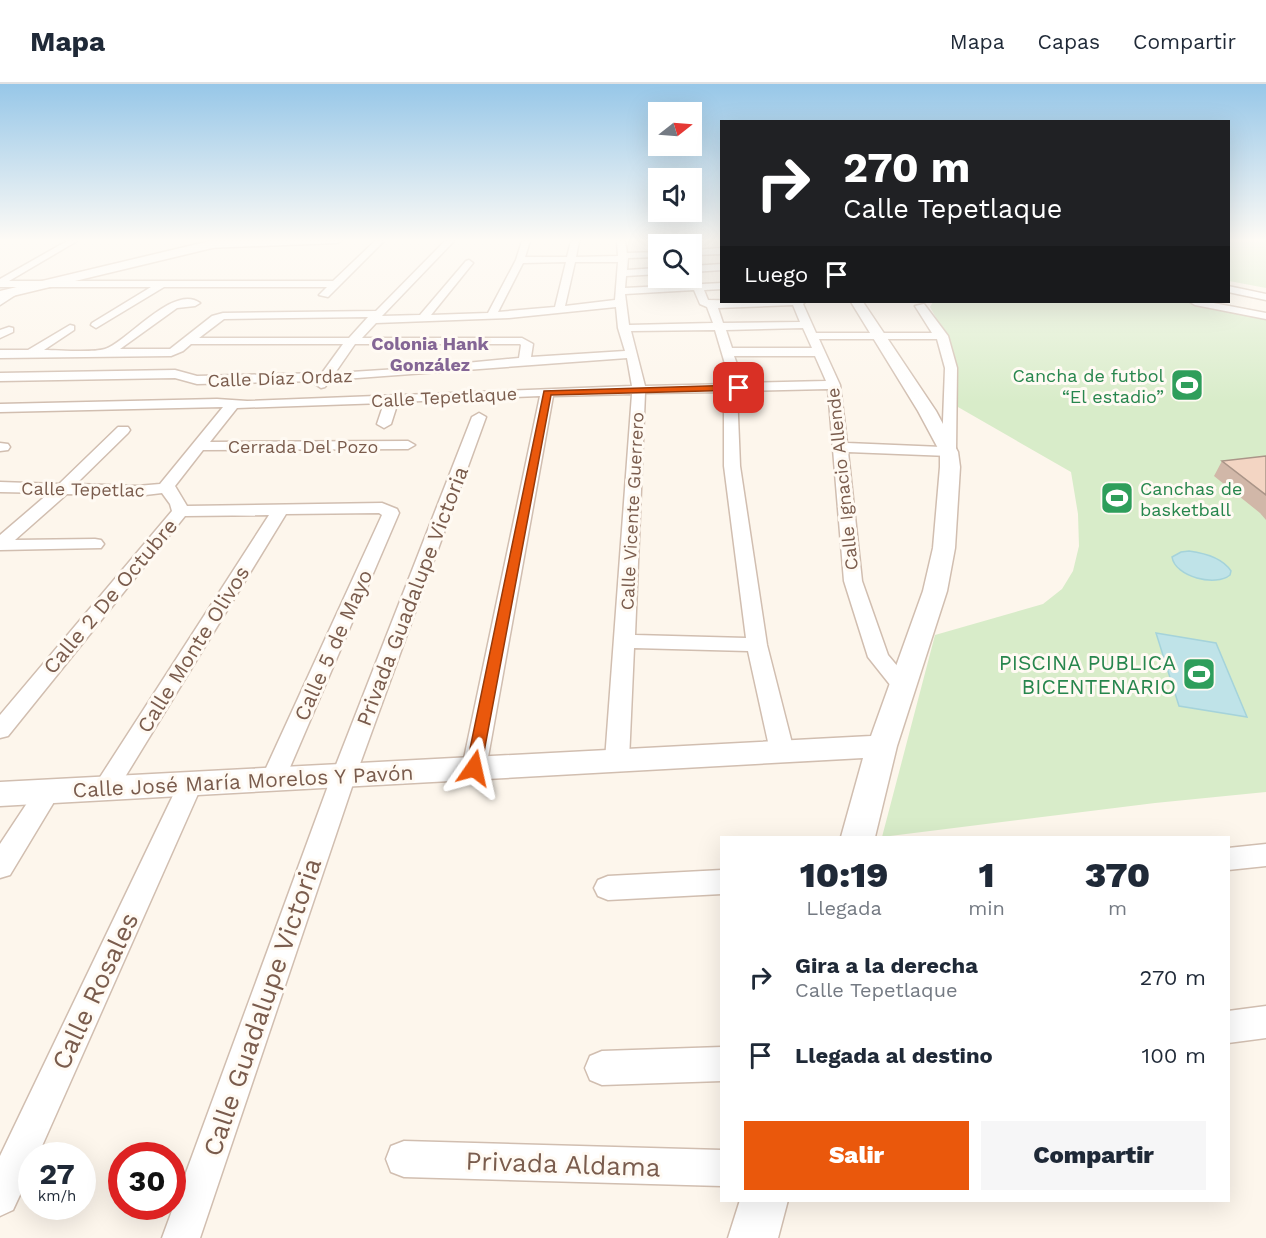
<!DOCTYPE html>
<html lang="es">
<meta charset="utf-8">
<style>
:root{--surface:#fff;--page:#f6f6f7;--text:#1f2937;--muted:#747a83;--line:#e0e1e3;--accent:#ea580c}
body{margin:0;font-family:"Work Sans",sans-serif;background:var(--page);color:var(--text);height:100vh;display:flex;flex-direction:column;font-size:22px;white-space:nowrap}
*{box-sizing:border-box;margin:0}
p{font-size:20px;color:var(--muted)}
.icon{flex:none;width:33px;height:33px;fill:none;stroke:currentColor;stroke-width:2;stroke-linecap:round;stroke-linejoin:round}
.map{position:relative;flex:1;overflow:hidden}
.drawer{position:absolute;left:720px;top:752px;width:510px;height:366px;display:flex;flex-direction:column;background:var(--surface);border-radius:0px;box-shadow:0 6px 24px #0002}
.drawer>*{flex:none}
.banner{position:absolute;left:720px;top:36px;width:510px;height:183px;border-radius:0px;box-shadow:0 6px 24px #0002;background:#202124;color:#fff;overflow:hidden}
.needle{width:39px;rotate:73deg}
.fabs{position:absolute;left:648px;top:18px;display:grid;gap:12px}
.fabs a{display:grid;place-items:center;width:54px;height:54px;border-radius:0px;background:var(--surface);box-shadow:0 6px 24px #0002;font-size:30px}
.speed{position:absolute;left:18px;top:1058px;display:flex;gap:12px;font-size:30px;font-weight:700;text-align:center}
.speed>*{display:grid;place-content:center;width:78px;height:78px;border-radius:50%;background:var(--surface);box-shadow:0 6px 24px #0002;line-height:1}
.speed small{font-size:15px;font-weight:400}
.speed .limit{border:9px solid #d22;background:#fff;color:#111}
.pin{position:absolute;display:grid;place-items:center;width:51px;height:51px;color:#fff;margin:-26px;border-radius:12px;box-shadow:0 3px 9px #0006}
.me{position:absolute;width:66px;margin:-33px;rotate:11deg;stroke-linejoin:round;filter:drop-shadow(0 0 4px #0008)}
.turn{display:flex;align-items:center;gap:21px;height:126px;padding:0 24px;font-size:27px}
.turn .icon{width:78px;height:78px;stroke-width:2.5}
.turn b{display:block;font-size:42px;line-height:51px}
.then{display:flex;align-items:center;height:57px;padding:0 24px;background:#0003;gap:12px;font-size:22px}
.eta{display:flex;justify-content:space-evenly;align-items:center;height:102px;text-align:center}
.eta b{font-size:36px;font-weight:800;line-height:42px}
.action{display:flex;gap:12px;margin-top:auto;padding:12px 24px}
.action a{flex:1;height:69px;border-radius:0px;background:var(--accent);color:#fff;font-size:24px;font-weight:800;line-height:69px;text-align:center}
.action a+a{background:var(--page);color:var(--text)}
ul{padding:0;list-style:none}
li{display:flex;align-items:center;gap:18px;height:78px;padding:0 24px}
li div{flex:1}
li b{display:block;font-size:22px}
li em{font-style:normal}
header{display:flex;align-items:center;gap:36px;box-sizing:border-box;height:84px;padding:0 30px;background:var(--surface);border-bottom:2px solid var(--line)}
header strong{font-size:28px}
nav{display:flex;gap:33px;margin-inline-start:auto;font-size:21px}
.map>svg:first-child{display:block}
</style>
<header>
<strong>Mapa</strong>
<nav><a>Mapa</a><a>Capas</a><a>Compartir</a></nav>
</header>
<div class="map">
<svg width="1266" height="1154" viewBox="0 0 1266 1154">
<rect width="100%" height="100%" fill="#fdf6ec"/>
<path fill="#d8ecc9" d="M1228,157H1266V204L1229,197Z
M933,218H1188L1266,233V708L1155,719L882,753L935,551L1043,520L1062,505L1073,487L1079,462L1078,430L1071,388L951,319L949,257L930,223Z"/>
<path fill="#bfe3e8" stroke="#a5d3da" stroke-width="1.5" d="M1189,467C1204,469 1222,473 1231,487L1230,491C1216,503 1175,493 1172,473L1181,468Z
M1156,549L1216,559L1247,633L1179,622Z"/>
<g fill="none" stroke-linecap="round" stroke-linejoin="round">
<g stroke="#d1beb0" stroke-width="3">
<path id="minor" d="M67,157H77L9,197H333L375,157H384L328,213L319,211L327,203H164L96,244L91,241L92,239L151,203H0V195Z
M256,157H341L337,159L206,164L202,161L206,158Z
M445,157H454L382,232L420,231L466,177L469,176L473,179L431,231L488,229L516,176L522,157H530L525,173H567L571,157H579L576,173L618,172L617,157H625L627,169L658,168V173L628,174L627,186L658,184V190L626,192L625,204L722,199V205L704,206L708,216L805,218L803,220L816,249H932L915,222L924,220L948,252L957,284L956,368L949,372L848,368L862,497L888,571L914,602L911,607L903,609L895,607L868,573L844,497L828,305L737,307L740,382L767,561L794,667L790,673L782,676L774,673L770,667L748,567L634,564L629,676L625,682L617,685L609,682L605,676L632,310L553,312L486,684L483,690L474,693L465,690L462,684L540,312L398,318L391,340L384,344L377,340L384,319L237,324L210,358L408,357L415,361L408,365L203,366L175,402L187,422L382,419L397,425L399,429L282,702L273,704L264,702L261,695L382,431L379,429L286,430L114,711L105,713L96,711L93,704L269,431L185,432L8,652L0,654V631L172,427L170,420L162,409L137,412L67,410L15,456L95,455L101,456L104,460L101,464L0,466V451L49,409L0,408V398L59,400L118,343H128L130,346L128,349L76,400L137,402L160,400L223,323L0,328V320L217,315L247,317L632,302L627,274L330,296L325,303L321,304L315,300L317,297L197,300L175,294L0,297V289L175,286L197,292L322,289L343,260H191L183,267L171,272L0,274V266H28L70,241L74,242V246L44,266C58,266 92,269 105,265C127,258 174,199 200,219L195,222L177,224L120,265H170L212,232L223,229L376,227ZM566,178L555,223L498,228L523,179ZM575,178H618L615,216L565,222ZM694,206L700,220L707,223L713,239L629,241L625,210ZM793,221L800,238L723,239L718,224ZM616,223L618,244L625,267L531,273L533,260L522,254H362L376,239L509,234ZM368,233L349,254H199L224,235ZM803,244L812,264H732L726,246ZM715,246L731,300L645,302L631,247ZM819,255H937L945,284L942,363L847,359L840,301ZM355,260H520L521,261L519,274L414,284L335,289ZM734,272H815L826,297L744,299ZM724,308V382L746,554L635,551L645,309Z
M722,164V170L692,171V166Z
M722,180V186L692,188V182Z
M1228,202L1266,210V216L1228,208Z
M12,206L20,208L0,221V213Z
M1190,218H1208L1266,229V235L1195,221Z
M9,243L13,244V248L0,254V246Z
M479,329L486,333L356,691L200,1154H162L332,691L472,333Z
M0,359L8,360L10,363L8,366L0,367Z
M190,692L199,694L202,701L38,1071H32V1085L13,1126L0,1132V1072L178,701L181,694Z
M48,698L57,701L60,708L10,791L0,794V760L39,701Z
M1266,760V782L1228,786V764Z
M722,786V810L608,816L598,812L594,804L598,796L608,792Z
M1266,922V954L1228,959V927Z
M722,963V997L602,1001L590,996L585,984L590,972L602,967Z
M404,1057L722,1066V1102L404,1093L391,1088L386,1075L391,1062Z"/>
</g>
<g stroke="#d1beb0" stroke-width="3">
<path id="tertiary" d="M851,218H863L936,327L958,368L960,383L955,464L947,507L897,662L875,753H841L863,674L0,722V698L871,652L923,507L933,464L940,383V368L918,327Z
M740,1116H788L778,1154H728Z"/>
</g>
<g stroke="#d6c0b0" stroke-width="3">
<path id="secondary" d="M210,157H231L229,160L0,215V207Z"/>
</g>
<use href="#minor" fill="#fff" fill-rule="evenodd"/>
<use href="#tertiary" fill="#fff" fill-rule="evenodd"/>
<use href="#secondary" fill="#fff" fill-rule="evenodd"/>
</g>
<path fill="#d1b7a8" d="M1266,372V436L1260,429L1214,392L1222,377Z"/>
<path fill="#f3d5c3" stroke="#aa9588" stroke-width="1.5" d="M1266,372V411L1222,377Z"/>
<linearGradient id="sky" x2="0" y2="1"><stop stop-color="#97c7e8"/><stop offset="0.49" stop-color="#fefbf6"/><stop offset="1" stop-color="#fefbf6" stop-opacity="0"/></linearGradient>
<rect width="1266" height="319" fill="url(#sky)"/>
<path fill="#ea580c" stroke="#983908" stroke-width="1.5" d="M739,301L742,302V306L551,311L481,684L479,688H468L466,684L544,307Z"/>
<defs>
<g id="stadium-square" transform="scale(1.725)"><rect x="-9" y="-9" width="18" height="18" rx="4" fill="#2e9e5b" stroke="#fffaf3"/><path d="M0-5a6.5 5 0 1 0 0 10a6.5 5 0 1 0 0-10ZM-3.5-1.8h7v3.6h-7Z" fill="#fff"/></g>
</defs>
<g fill-rule="evenodd">
<use href="#stadium-square" x="1187" y="301"/>
<use href="#stadium-square" x="1117" y="414"/>
<use href="#stadium-square" x="1199" y="590"/>
</g>
<g text-anchor="middle" dominant-baseline="central" stroke-width="6" stroke-linejoin="round" paint-order="stroke">
<g font-size="18" font-weight="bold" fill="#846695" stroke="#fffaf3">
<text x="430" y="259">Colonia Hank<tspan x="430" dy="21">González</tspan></text>
</g>
<g font-size="18" fill="#27864d" stroke="#fffaf3" text-anchor="end">
<text x="1164" y="291">Cancha de futbol<tspan x="1164" dy="21">“El estadio”</tspan></text>
<text x="1140" y="404" text-anchor="start">Canchas de<tspan x="1140" dy="21">basketball</tspan></text>
</g>
<g font-size="18" fill="#7a5c4d" stroke="#fffaf3">
<text transform="translate(280 294) rotate(-2)">Calle Díaz Ordaz</text>
<text transform="translate(444 313) rotate(-3)">Calle Tepetlaque</text>
<text x="303" y="362">Cerrada Del Pozo</text>
<text transform="translate(842 395) rotate(-96)">Calle Ignacio Allende</text>
<text transform="translate(83 405) rotate(1)">Calle Tepetlac</text>
<text transform="translate(632 427) rotate(-87)">Calle Vicente Guerrero</text>
</g>
<g font-size="21" fill="#7a5c4d" stroke="#fffaf3">
<text transform="translate(110 512) rotate(-50)">Calle 2 De Octubre</text>
<text transform="translate(412 512) rotate(-69)">Privada Guadalupe Victoria</text>
<text transform="translate(333 561) rotate(-66)">Calle 5 de Mayo</text>
<text transform="translate(193 565) rotate(-58)">Calle Monte Olivos</text>
<text transform="translate(243 697) rotate(-3)">Calle José María Morelos Y Pavón</text>
</g>
<g font-size="21" fill="#27864d" stroke="#fffaf3" text-anchor="end">
<text x="1176" y="578">PISCINA PUBLICA<tspan x="1176" dy="24">BICENTENARIO</tspan></text>
</g>
<g font-size="26" fill="#7a5c4d" stroke="#fffaf3">
<text transform="translate(95 907) rotate(-65)">Calle Rosales</text>
<text transform="translate(262 923) rotate(-71)">Calle Guadalupe Victoria</text>
<text transform="translate(563 1080) rotate(2)">Privada Aldama</text>
</g>
</g>
</svg>
<div class="fabs">
<a><svg class="needle" viewBox="-14 -14 28 28"><path d="M0-13l5 13h-10z" fill="#e53935"/><path d="M0 13l5-13h-10z" fill="#747a83"/></svg></a>
<a><svg class="icon" aria-label="sound" viewBox="0 0 24 24"><path d="M4 9h4l5-4v14l-5-4H4zM17 9q2 3 0 6"/></svg></a>
<a><svg class="icon" aria-label="search" viewBox="0 0 24 24"><circle cx="10" cy="10" r="6"/><path d="M15 15l6 6"/></svg></a>
</div>
<div class="speed"><div>27<small>km/h</small></div><div class="limit">30</div></div>
<div class="pin" style="left:739px;top:304px;background:#d93025"><svg class="icon" aria-label="arrive" viewBox="0 0 24 24"><path d="M6 21V4h12l-3 4 3 4H6"/></svg></div>
<svg class="me" style="left:474px;top:684px" viewBox="-20 -20 40 40"><path d="M0-17L14 15 0 8-14 15z" fill="#ea580c" stroke="#fff" stroke-width="4"/></svg>
<div class="banner">
<div class="turn"><svg class="icon" aria-label="right" viewBox="0 0 24 24"><path d="M7 20v-9h11M14 6l5 5-5 5"/></svg><div><b>270 m</b>Calle Tepetlaque</div></div>
<div class="then">Luego<svg class="icon" aria-label="arrive" viewBox="0 0 24 24"><path d="M6 21V4h12l-3 4 3 4H6"/></svg></div>
</div>
<section class="drawer">
<div class="eta">
<div><b>10:19</b><p>Llegada</p></div>
<div><b>1</b><p>min</p></div>
<div><b>370</b><p>m</p></div>
</div>
<ul>
<li><svg class="icon" aria-label="right" viewBox="0 0 24 24"><path d="M7 20v-9h11M14 6l5 5-5 5"/></svg><div><b>Gira a la derecha</b><p>Calle Tepetlaque</p></div><em>270 m</em></li>
<li><svg class="icon" aria-label="arrive" viewBox="0 0 24 24"><path d="M6 21V4h12l-3 4 3 4H6"/></svg><div><b>Llegada al destino</b></div><em>100 m</em></li>
</ul>
<div class="action"><a>Salir</a><a>Compartir</a></div>
</section>
</div>
